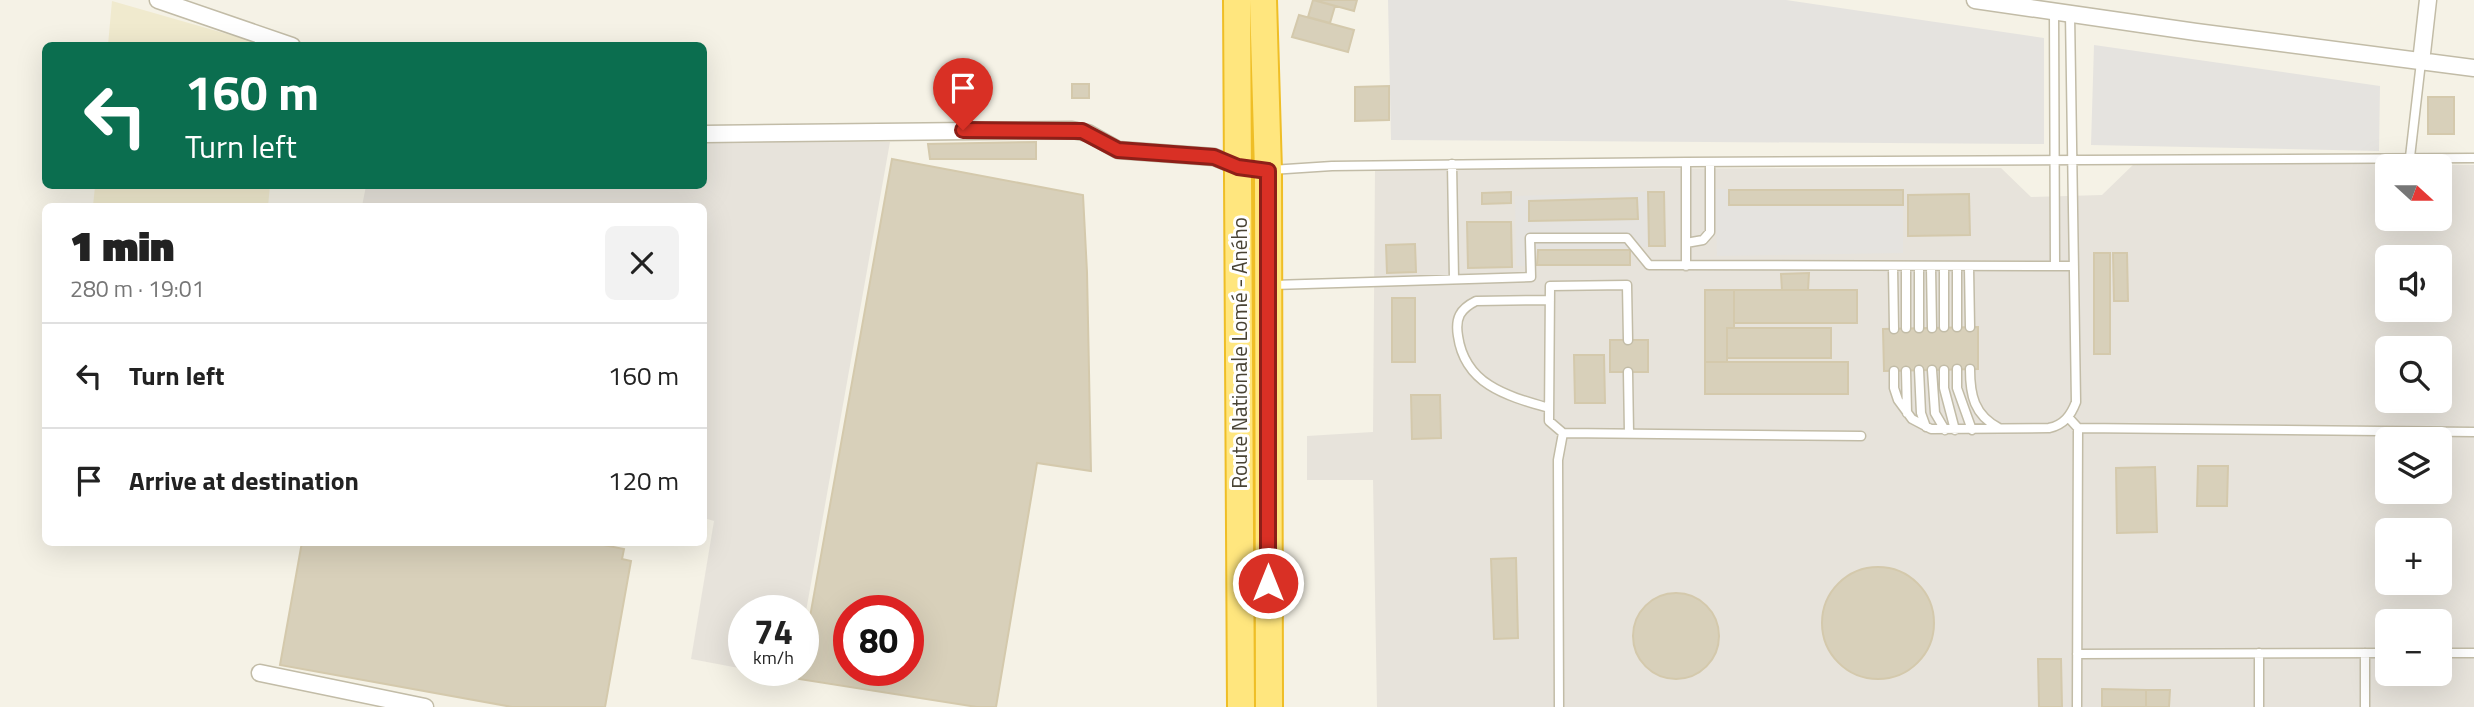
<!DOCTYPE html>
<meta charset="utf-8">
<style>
:root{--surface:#fff;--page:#f2f2f2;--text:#222;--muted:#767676;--line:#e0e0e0}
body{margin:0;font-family:"Titillium Web",sans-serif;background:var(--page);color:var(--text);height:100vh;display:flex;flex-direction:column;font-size:26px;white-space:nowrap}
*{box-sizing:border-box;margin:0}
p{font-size:23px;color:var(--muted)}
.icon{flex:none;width:38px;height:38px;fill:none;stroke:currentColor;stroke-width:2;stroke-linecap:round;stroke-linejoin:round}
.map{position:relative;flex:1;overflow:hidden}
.side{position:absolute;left:42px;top:203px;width:665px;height:343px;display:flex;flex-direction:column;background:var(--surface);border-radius:10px;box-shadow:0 7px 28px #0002}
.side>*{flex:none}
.top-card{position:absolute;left:42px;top:42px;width:665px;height:147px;border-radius:10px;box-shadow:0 7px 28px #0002;background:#0b6e4f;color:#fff;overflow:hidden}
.needle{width:46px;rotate:111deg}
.controls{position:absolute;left:2375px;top:154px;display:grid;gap:14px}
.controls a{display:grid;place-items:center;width:77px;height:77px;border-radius:10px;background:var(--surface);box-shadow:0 7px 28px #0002;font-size:35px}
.speed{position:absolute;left:728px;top:595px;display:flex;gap:14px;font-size:35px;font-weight:700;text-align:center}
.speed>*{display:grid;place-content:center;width:91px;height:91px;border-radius:50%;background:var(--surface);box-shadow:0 7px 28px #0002;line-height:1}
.speed small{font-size:18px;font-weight:400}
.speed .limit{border:10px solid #d22;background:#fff;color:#111}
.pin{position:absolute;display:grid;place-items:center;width:60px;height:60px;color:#fff;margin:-72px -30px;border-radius:50% 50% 50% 0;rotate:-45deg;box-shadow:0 0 7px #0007}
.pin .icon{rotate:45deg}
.me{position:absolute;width:77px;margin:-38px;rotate:0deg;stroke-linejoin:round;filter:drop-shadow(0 0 5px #0008)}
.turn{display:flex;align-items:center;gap:24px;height:147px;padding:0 28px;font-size:32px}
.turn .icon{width:91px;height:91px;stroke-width:2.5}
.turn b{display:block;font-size:49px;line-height:60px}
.round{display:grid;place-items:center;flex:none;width:74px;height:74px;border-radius:10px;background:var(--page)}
.overview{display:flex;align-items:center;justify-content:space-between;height:119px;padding:0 28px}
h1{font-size:42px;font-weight:800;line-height:52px}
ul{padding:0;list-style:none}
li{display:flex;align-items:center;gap:21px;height:105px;padding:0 28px;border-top:2px solid var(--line)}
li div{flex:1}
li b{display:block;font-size:26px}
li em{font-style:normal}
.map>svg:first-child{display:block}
</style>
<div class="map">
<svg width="2474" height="707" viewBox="0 0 2474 707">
<rect width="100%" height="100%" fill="#f5f2e6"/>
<path fill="#e7e3db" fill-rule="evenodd" d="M704,141L890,142L803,628V611H744V669L691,659L714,521L704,518V206H362L366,186H704Z
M2136,162L2474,165V707H1377L1373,480H1307V436L1373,432L1375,169L2001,168L2031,197L2102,195ZM2387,166H2440V219H2387ZM2387,257H2440V310H2387ZM2387,348H2440V401H2387ZM2387,439H2440V492H2387ZM2387,530H2440V583H2387ZM2387,621H2440V674H2387Z"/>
<path fill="#f0eace" d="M112,1L266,45H108Z
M95,186H270L268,206H93Z"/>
<path fill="#e5e3df" d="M1388,0H1786L2044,38V144L1391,140Z
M2094,45L2380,86L2379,151L2091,145Z
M1715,189L1903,190V253L1717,256Z
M1665,191L1666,247H1631L1630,265L1516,266L1515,196Z"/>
<path fill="#d8d0ba" stroke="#d4c9ac" stroke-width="2" fill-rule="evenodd" d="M1313,0L1335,6L1330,23L1308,17Z
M1314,0H1357L1354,11Z
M1299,15L1354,30L1348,52L1292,37Z
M1072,84H1089V98H1072Z
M1389,86V120L1355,121V87Z
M2428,97H2454V134H2428Z
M1036,142V159H930L928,144Z
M892,159L1083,195L1087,272L1091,471L1037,463L996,707H977L799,679L801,670H803V656ZM849,611H908V670H849Z
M1729,190H1903V205H1729Z
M1511,192V203L1482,204V193Z
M1648,192H1664L1665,246H1649Z
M1969,194L1970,235L1908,236V195Z
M1637,198L1638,219L1529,221V201Z
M1467,222H1511L1512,267L1468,268Z
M1415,244L1416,272L1387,273L1386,245Z
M1538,250H1630V265H1537Z
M2094,253H2110V354H2094Z
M2113,253H2127L2128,301H2114Z
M1809,273L1808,290H1782L1781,274Z
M1705,290H1734V328H1727V362H1705Z
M1734,290H1857V323H1734Z
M1392,298H1415V362H1392Z
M1978,327V369L1884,371L1883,329Z
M1727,328H1831V358H1727Z
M1610,340H1648V372H1610Z
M1574,355H1604L1605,403H1575Z
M1705,362H1848V394H1705Z
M1411,395H1440L1441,438L1412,439Z
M2198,466H2228L2227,506H2197Z
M2155,467L2157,532L2117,533L2116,468Z
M302,542H588L624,549L622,559L631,561L605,707H512L280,665Z
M1516,558L1518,638L1494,639L1491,559Z
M1822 623a56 56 0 1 1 112 0a56 56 0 1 1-112 0Z
M1633 636a43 43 0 1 1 86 0a43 43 0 1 1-86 0Z
M2038,659H2061L2062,707H2039Z
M2102,689L2146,690V707H2102Z
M2146,690H2170L2169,707H2146Z"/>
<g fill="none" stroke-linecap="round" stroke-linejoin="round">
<g stroke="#c2bca7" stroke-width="11">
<path id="service" d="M2054,12L2055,266
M2410,157L2421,62
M1686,162V266
M1452,164L1454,279
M1271,170L1332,166L1686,162L2474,158
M1686,243L1703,240L1710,232V162
M1893,267L1894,329
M1906,267V328
M1919,267V328
M1931,267L1932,328
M1944,267V327
M1969,267L1970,327
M1273,285L1531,277L1530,238H1627L1649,265L2074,266
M1957,327V267
M1628,340L1627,285L1550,286L1549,421L1563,433L1861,436
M1957,369V388L1972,430
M1970,369C1970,395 1974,415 1999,428
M1919,370L1921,413L1926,427
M1932,370L1935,413L1945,430
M1944,370V388L1955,430
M1894,371V388L1898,400L1912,419L1931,429L2049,428C2064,425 2071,415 2076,402L2070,14
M1906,371L1907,413
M1628,372L1629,433
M1549,408C1507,396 1465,385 1458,336C1455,318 1460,309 1476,301L1550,300
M2068,417L2078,428L2474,432
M2259,653V707
M2440,653H2474
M2077,654L2387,653
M1559,707L1558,460L1563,433
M2077,707L2078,428
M2365,707V653"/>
</g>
<g stroke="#c2bca7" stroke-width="19">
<path id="minor" d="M158,0L292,46
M1975,0L2196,32L2474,68
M2421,62L2428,0
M704,134L1072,130L1088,133L1118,150L1214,157L1239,167L1268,171
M260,673L425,707"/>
</g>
<g stroke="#efbe26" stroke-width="30">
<path id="trunk" d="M1237,0L1241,707
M1263,0L1268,171L1269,707"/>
</g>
<use href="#service" stroke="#fff" stroke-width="8"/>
<use href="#minor" stroke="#fff" stroke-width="16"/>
<use href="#trunk" stroke="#ffe67e" stroke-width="26"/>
</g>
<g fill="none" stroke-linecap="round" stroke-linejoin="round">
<g stroke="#8d1f18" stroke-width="18">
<path id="route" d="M963,130L1082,131L1118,150L1214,157L1238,167L1268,171V583"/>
</g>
<use href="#route" stroke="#d93025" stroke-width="12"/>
</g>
<g text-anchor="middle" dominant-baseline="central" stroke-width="6" stroke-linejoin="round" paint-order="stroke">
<g font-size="21" fill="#494334" stroke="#fff">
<text transform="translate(1239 353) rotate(-90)">Route Nationale Lomé - Aného</text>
</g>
</g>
</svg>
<div class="controls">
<a><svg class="needle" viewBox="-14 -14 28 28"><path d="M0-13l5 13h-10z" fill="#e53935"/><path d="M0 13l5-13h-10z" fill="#767676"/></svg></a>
<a><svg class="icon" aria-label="sound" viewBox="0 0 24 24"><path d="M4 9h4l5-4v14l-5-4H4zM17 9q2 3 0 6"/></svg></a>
<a><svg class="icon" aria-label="search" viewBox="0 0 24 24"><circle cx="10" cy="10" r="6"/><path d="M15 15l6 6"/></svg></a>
<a><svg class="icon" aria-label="layers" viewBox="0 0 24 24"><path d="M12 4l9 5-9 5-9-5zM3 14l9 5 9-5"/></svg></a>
<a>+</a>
<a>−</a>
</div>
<div class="speed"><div>74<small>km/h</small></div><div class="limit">80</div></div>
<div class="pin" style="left:963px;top:130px;background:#d93025"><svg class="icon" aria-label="arrive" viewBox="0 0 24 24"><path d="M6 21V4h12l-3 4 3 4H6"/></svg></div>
<svg class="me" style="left:1268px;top:583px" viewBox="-20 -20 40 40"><circle r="17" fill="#d93025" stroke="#fff" stroke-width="3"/><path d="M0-11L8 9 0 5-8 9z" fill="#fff"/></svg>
<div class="top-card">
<div class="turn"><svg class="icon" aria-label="left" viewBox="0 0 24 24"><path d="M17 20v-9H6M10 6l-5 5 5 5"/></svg><div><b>160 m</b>Turn left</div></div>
</div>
<section class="side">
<div class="overview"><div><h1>1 min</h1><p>280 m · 19:01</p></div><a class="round"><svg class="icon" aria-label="close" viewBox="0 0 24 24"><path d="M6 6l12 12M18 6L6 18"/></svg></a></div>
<ul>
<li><svg class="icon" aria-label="left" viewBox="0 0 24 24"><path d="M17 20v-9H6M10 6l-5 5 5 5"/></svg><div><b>Turn left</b></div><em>160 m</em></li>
<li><svg class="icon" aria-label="arrive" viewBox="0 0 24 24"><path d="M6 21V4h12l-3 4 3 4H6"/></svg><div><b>Arrive at destination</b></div><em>120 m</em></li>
</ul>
</section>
</div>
